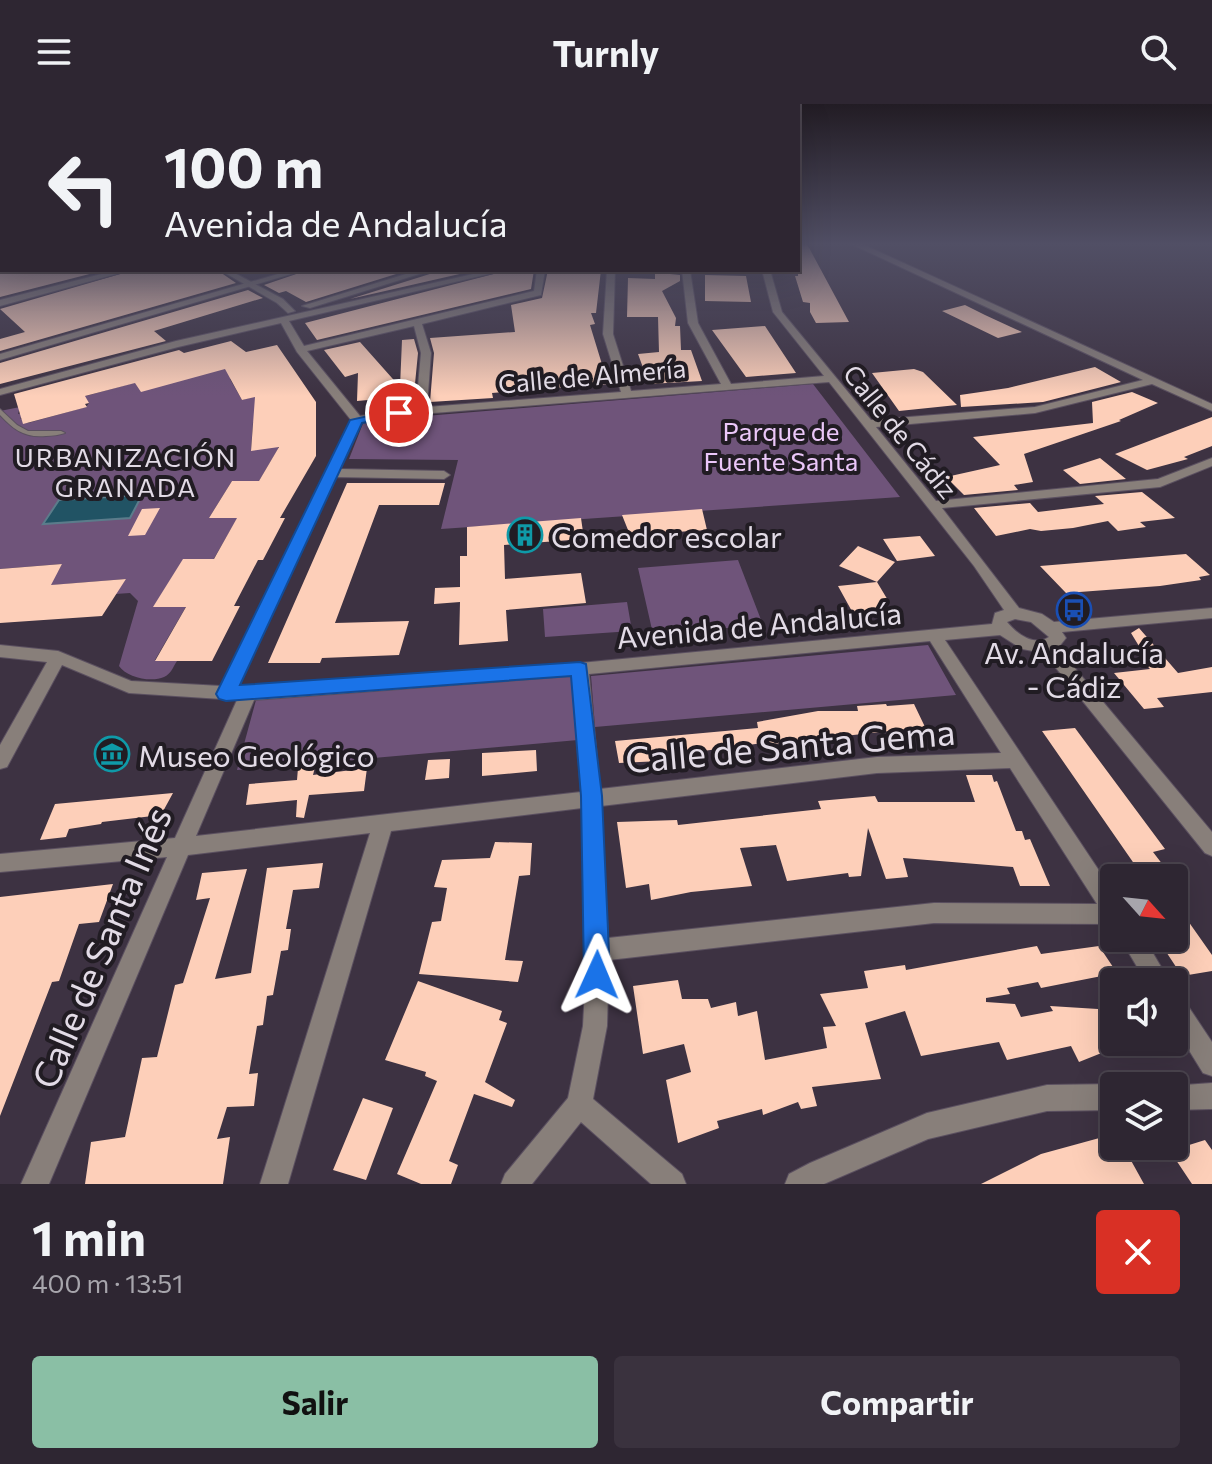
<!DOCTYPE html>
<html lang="es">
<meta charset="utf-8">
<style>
:root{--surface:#2e2632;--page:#3a323e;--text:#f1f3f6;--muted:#a7a5ac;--line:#49434d;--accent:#8abfa5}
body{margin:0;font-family:Commissioner,sans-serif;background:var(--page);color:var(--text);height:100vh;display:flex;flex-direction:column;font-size:30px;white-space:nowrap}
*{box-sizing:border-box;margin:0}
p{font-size:26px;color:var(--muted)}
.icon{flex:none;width:44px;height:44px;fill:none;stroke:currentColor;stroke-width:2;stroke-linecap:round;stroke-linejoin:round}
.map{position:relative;height:1080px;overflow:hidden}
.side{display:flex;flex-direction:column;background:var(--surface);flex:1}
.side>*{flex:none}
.top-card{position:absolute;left:0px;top:0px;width:800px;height:168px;box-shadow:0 8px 32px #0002,0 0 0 2px var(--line);background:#2e2632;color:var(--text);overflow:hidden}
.needle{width:52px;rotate:117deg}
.fabs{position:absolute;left:1100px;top:760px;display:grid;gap:16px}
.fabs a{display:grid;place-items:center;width:88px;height:88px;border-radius:8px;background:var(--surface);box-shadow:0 8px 32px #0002,0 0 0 2px var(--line);font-size:40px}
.pin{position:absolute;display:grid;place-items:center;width:68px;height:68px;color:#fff;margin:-34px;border:4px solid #fff;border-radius:50%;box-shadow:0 2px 8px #0007}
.me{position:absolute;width:88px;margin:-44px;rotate:1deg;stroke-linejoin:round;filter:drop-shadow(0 0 6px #0008)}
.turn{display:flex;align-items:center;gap:28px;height:168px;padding:0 32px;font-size:36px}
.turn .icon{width:104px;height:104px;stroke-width:2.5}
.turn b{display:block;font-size:56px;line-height:68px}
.round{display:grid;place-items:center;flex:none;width:84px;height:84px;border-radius:8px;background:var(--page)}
.head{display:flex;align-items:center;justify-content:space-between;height:136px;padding:0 32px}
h1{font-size:48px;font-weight:700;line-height:60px}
.action{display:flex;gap:16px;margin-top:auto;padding:16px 32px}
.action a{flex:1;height:92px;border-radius:8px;background:var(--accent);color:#111;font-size:32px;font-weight:700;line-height:92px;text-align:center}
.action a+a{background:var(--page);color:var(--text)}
header{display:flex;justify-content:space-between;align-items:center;height:104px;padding:0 32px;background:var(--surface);font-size:36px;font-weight:700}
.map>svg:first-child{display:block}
</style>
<header><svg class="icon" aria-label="menu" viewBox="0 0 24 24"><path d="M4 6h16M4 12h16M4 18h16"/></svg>Turnly<svg class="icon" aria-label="search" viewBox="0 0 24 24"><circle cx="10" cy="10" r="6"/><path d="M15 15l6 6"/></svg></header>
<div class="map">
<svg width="1212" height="1080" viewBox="0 0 1212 1080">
<rect width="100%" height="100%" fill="#3d3242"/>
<path fill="#6f547a" d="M247,248L249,250L230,275L242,296L256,292L268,316L253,318L251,346L278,338V345L255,384L247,377H232L209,414H226L230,408H241L155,556L177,557C173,563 171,570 164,573C151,579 126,573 119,562L138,497L130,489L115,490L126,475L29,483L58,467L62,460L0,465V307L20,303L18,310L32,307L34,310L20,314L28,319L86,303L89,299L71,296Z
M813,280L900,393L441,425L458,356L349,355L364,317Z
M738,456L763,521L653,530L638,464Z
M627,498L632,527L545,533L543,505Z
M928,541L956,591L595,623L591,572Z
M571,570L578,636L237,666L256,596Z"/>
<path fill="#215364" stroke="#5b7c8b" stroke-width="2" d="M142,391L130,414L43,420L59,396Z"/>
<path fill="#fdcfb9" d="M798,140H807L849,218L816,219L810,208V199L803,198L795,172H798Z
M0,166H105L0,193Z
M134,166H217L236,179L0,247V235L25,228L0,205Z
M308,166H409L306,198L286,187L279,189L264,181Z
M435,166H477L350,195L433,169Z
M509,166H534L531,185L317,236L305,219Z
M548,166H601L596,209H591L595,220L590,221L608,280L492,289L493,294L430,298L434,249L430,234L515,228L511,201L542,194Z
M655,166H670V170L680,171V177L662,187L676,214L675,222H680L681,246H691L702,277L649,280L638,250L659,248L658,213H627L628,174L655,175Z
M705,171L746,172L751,198L705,197Z
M248,186L263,194L154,227L166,237L0,280V259Z
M965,201L985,211L1022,228L998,234L942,207Z
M765,222L796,269L746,273L712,226Z
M414,235L418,249L413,300L400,301V293L357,297L358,269L345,273L324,246L360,238L400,283L402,236Z
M231,237L246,248L277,241L316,298V352L280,414H285L263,456H258L234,502H240L212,557H155L186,503H153L183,455H214L237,414H209L232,377H259L279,343L251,347L255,293L242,296L225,265L141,288L135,279L85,292L89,299L85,300L87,303L23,320L14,290L179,246L184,249Z
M1095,263L1121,278L1043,298L961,303L960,291L1008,284Z
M914,265L923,268L957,301L899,307L872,269Z
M1132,288L1158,299L1119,316L1121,317L1024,350L1033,378L1014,381L1018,386L964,391L946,373L1000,361L973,333L1093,319L1092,298Z
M1212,313V342L1184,353L1188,355L1147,366L1115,350Z
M1100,354L1126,375L1080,380L1063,366Z
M347,379H445L439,401H379L335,519L409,517L399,551L322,554L320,559H268Z
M1142,388L1175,414L1140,418L1146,423L1118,427L1108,417L1073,424L1041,427L1030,425L996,432L974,404L1030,399L1038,408L1104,400L1095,392Z
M160,404L145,431L128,432L142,405Z
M702,405L707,426L630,431L622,411Z
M581,414L584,435L504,441L505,475L581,469L586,499L506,506L508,537L459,541L460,498L434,500L435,484L460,483V452H467V423Z
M920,432L935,452L897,457L883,435Z
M858,442L895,458L877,478L889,498L884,499L889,508L854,511L838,482L877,478L839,462Z
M1186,450L1210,471L1199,473L1201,476L1160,482L1066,489L1040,462Z
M62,460L51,481L126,475L102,512L0,519V465Z
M1139,524L1178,569L1212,563V588L1157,594L1164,603L1144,605L1114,569L1150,565L1139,553L1145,552L1131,529Z
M886,600L887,602L914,600L925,623L764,641L763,639L703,647L704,651L660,653L661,657L619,659L615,637L758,624L757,618L818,607H858L857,602Z
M1075,624L1165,745L1153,748L1173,774H1144L1042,627Z
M536,646L537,667L482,672V649Z
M450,655L449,674L425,676L428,656Z
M315,663L313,671L367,664L364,687L309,691L304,714L296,713L297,696L246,701L249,680L297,676L298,664Z
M966,671H992L994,678L997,677L1016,727H1022L1025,736L1030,735L1050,782H1020L1013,763L903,754L908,773L886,775L868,724L861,772L849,773L848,769L787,777L776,741L740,744L752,782L691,788L651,796L649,780L626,784L617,718L677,716L678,721L821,705L818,697L875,692L878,698H975Z
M173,689L161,711L102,718L101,720L69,725L66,733L40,736L55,700Z
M495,738L532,739L530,771L519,772L505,856L523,857L518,878L419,870L432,818L441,817L447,784L434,783L442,756L490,754Z
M323,759L319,784L293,786L286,825H291L288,846L281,847L273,891L267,892L263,921L257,922L249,970L258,969L254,1002L227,1003L217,1035L230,1033L223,1080H85L91,1038L125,1033L142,954L157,953L175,881L183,879L210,794L196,796L202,769L247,765L215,875L251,869L267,764Z
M113,780L99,818L79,820L59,877L52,878L0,1012V793Z
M1174,797L1212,851V867L1182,872L1157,834H1174Z
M1037,842L1041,850L1099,842L1117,869L1041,884L1038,878L1007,884L1010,890L986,894V898L1015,900L1021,913L1053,907L1050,902L1114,906V944L1079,958L1071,942L1007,956L999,938L921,952L905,907L865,919L881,975L812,983L817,1002L801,1005L798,998L763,1011L762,1005L717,1017L719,1024L678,1039L666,976L691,968L684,940L643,950L633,882L678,876L682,895H708L711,904L736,898L738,912L757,907L765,956L827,944L823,923L836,922L820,890L868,884L864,867L905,861L906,866Z
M418,877L502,907L499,916L507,919L485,978L515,996L512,1003L474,990L449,1057L458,1061L451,1080H421L397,1070L437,977L425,972L426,968L385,956Z
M363,994L393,1004L366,1076L333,1066Z
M1114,1030V1042H1123L1144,1080H981L1041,1050Z
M1205,1036L1212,1046V1080H1192L1170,1047Z"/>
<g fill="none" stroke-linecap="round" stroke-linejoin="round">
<g stroke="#5b5060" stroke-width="2">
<path id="service" d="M0,305L17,321L28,327H61L65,329C59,331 53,332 46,332C25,334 14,326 0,311Z"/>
</g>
<g stroke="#5b5060" stroke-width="2">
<path id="pedestrian" d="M220,166H229L283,195L295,207L288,209L277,199Z"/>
</g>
<g stroke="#5b5060" stroke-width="2">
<path id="minor" d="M851,140H862L1212,300V307L1152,280L1035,309L876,323L936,397L1158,375L1212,354V362L1160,383L942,404L1019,504L1042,510L1054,518L1212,504V514L1062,528L1066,534L1058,544L1212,728V752L1205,749L1044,549L1022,545L1000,531L945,536L1114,789V820L934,819L609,856L607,922L593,995L682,1070L686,1080H651L581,1018L532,1080H501L505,1070L568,994L583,922L587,846L582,704L391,727L288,1080H260L370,729L188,751L49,1080H21L167,753L0,768V750L175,734L237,596L129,589L62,561L7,663L0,665V641L47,558L0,553V541L58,547L131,577L221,582L351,316L297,248L281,219L178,243L0,291V285L176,237L491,166H506L289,217L304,242L534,187L537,166H545L541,191L422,220L431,249L427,303L621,288L603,230L607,166H615L613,230L631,287L721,280L688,219L682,166H690L698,219L731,280L824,272L773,208L762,166H770L782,208L871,316L1035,303L1143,276ZM414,222L421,249L416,304L360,312L307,247ZM829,278L974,462L1004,506L995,509L992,520L580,559L238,583L336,373L444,375L450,371L444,367L340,365L361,319L421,310ZM1015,515L1031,518L1049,533C1034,543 1017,530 1007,518ZM930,537L1001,649L877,653L600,685L589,570ZM572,572L581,688L196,732L254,596ZM1010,664L1097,800L934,799L608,834L601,702L877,669Z
M0,153H2V157H0Z
M117,166H131L0,202V196Z
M292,166H305L0,256V250Z
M419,166H432L310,204L302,202Z
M1120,834H1144L1170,878H1146Z
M1174,889L1182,893L1212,938V972L1203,969L1174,922Z
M1212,979V1005L1174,1006V982H1170Z
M1114,980L1118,982H1114V1006L1047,1007L928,1035L824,1080H785L789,1070L810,1059L927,1009L1047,981Z"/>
</g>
<use href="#service" fill="#887f7a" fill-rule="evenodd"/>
<use href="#pedestrian" fill="#887f7a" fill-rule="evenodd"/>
<use href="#minor" fill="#887f7a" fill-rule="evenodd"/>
</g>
<linearGradient id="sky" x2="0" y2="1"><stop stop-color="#221c24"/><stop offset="0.48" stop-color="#514f65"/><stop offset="1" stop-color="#514f65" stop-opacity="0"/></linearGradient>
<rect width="1212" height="292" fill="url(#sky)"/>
<path fill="#1a73e8" stroke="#114b97" stroke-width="2" d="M399,305L405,309L404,312L362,319L240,581L580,558L586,560L602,692L610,871L606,881L597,884L588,881L584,871L581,692L571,572L226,597L219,595L216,590L350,316Z"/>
<defs>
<g id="building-ring" transform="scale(1.8)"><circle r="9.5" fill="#211c23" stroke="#0f9aa8" stroke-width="1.5"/><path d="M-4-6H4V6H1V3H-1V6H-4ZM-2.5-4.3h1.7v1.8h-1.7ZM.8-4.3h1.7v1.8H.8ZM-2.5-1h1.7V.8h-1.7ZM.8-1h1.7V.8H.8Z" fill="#0f9aa8"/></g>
<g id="bus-ring" transform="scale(1.8)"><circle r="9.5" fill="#211c23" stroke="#1a4fb4" stroke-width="1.5"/><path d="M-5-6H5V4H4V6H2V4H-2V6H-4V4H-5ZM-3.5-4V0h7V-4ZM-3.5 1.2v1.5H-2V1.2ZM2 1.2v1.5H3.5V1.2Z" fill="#1a4fb4"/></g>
<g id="museum-ring" transform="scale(1.8)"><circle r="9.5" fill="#211c23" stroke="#0f9aa8" stroke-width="1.5"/><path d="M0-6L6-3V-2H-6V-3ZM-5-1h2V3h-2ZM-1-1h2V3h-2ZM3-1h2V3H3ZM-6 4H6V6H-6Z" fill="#0f9aa8"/></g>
</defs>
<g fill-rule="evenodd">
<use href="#building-ring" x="525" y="431"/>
<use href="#bus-ring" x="1074" y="506"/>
<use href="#museum-ring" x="112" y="650"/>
</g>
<g text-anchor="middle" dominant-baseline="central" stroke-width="8" stroke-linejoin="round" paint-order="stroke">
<g font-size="26" fill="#e2dbe6" stroke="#211c23">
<text transform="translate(592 271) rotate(-5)">Calle de Almería</text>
<text transform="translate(901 327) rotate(51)">Calle de Cádiz</text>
</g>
<g font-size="26" fill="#ebc7f9" stroke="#211c23">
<text x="781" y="326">Parque de<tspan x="781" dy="30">Fuente Santa</tspan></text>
</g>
<g font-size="26" letter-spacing="2" fill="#e2dbe6" stroke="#211c23">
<text x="126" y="352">URBANIZACIÓN<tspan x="126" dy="30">GRANADA</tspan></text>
</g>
<g font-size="30" fill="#e2dbe6" stroke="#211c23" text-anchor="start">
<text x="551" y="431">Comedor escolar</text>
<text x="1074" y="547" text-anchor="middle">Av. Andalucía<tspan x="1074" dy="34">- Cádiz</tspan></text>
<text x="138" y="650">Museo Geológico</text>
</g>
<g font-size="30" fill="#e2dbe6" stroke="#211c23">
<text transform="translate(759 520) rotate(-5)">Avenida de Andalucía</text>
</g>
<g font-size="36" fill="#e2dbe6" stroke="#211c23">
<text transform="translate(790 640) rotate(-5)">Calle de Santa Gema</text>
<text transform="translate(100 843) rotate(-67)">Calle de Santa Inés</text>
</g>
</g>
</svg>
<div class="fabs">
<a><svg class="needle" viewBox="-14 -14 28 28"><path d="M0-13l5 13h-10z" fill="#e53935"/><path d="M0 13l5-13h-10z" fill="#a7a5ac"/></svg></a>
<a><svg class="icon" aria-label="sound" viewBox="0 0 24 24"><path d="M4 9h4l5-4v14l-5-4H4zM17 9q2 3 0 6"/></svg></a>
<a><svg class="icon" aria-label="layers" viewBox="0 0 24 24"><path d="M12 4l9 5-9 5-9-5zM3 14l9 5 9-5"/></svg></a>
</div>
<div class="pin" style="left:399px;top:309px;background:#d93025"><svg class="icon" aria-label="arrive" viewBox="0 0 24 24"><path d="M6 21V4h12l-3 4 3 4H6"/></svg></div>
<svg class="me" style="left:597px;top:871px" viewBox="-20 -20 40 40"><path d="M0-17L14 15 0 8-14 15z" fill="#1a73e8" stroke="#fff" stroke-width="4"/></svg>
<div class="top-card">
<div class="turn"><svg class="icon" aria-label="left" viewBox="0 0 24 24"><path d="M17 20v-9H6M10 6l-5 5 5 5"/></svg><div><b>100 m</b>Avenida de Andalucía</div></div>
</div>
</div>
<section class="side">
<div class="head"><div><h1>1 min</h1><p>400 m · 13:51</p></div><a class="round" style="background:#d93025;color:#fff"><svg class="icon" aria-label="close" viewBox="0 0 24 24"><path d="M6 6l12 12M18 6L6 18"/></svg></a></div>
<div class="action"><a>Salir</a><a>Compartir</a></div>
</section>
